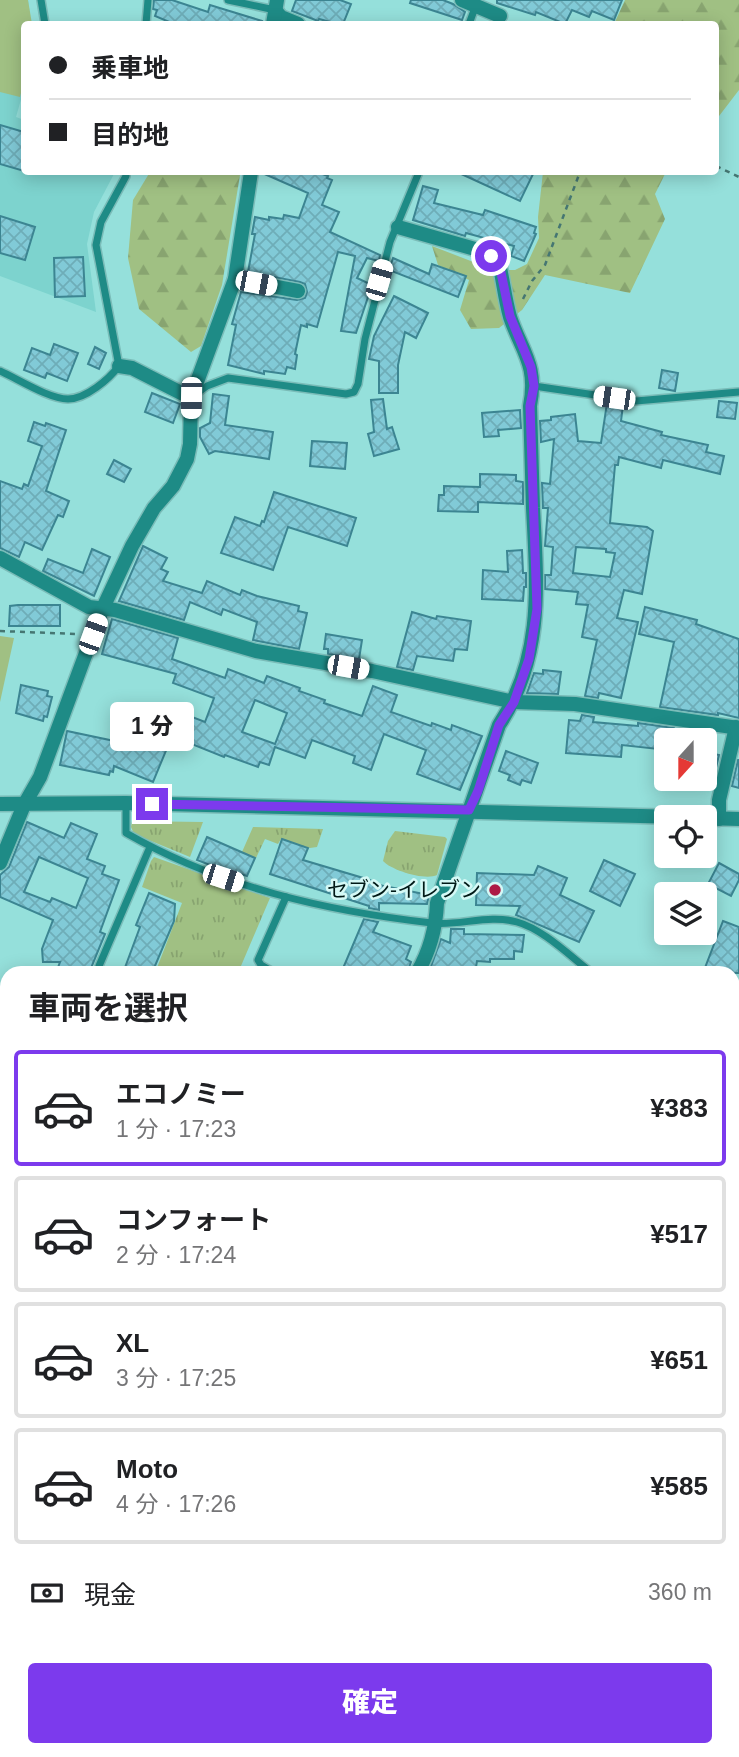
<!DOCTYPE html>
<html lang="ja">
<head>
<meta charset="utf-8">
<style>
  body { margin:0; font-family:Arial,"Noto Sans JP",sans-serif; background:#f2f2f2; color:#202124; height:100vh; display:flex; flex-direction:column; font-size:26px; white-space:nowrap }
  * { box-sizing:border-box; margin:0 }
  p { font-size:23px; color:#757577 }
  .icon { flex:none; width:38px; height:38px; fill:none; stroke:currentColor; stroke-width:2; stroke-linecap:round; stroke-linejoin:round }
  .map { position:relative; flex:1; overflow:hidden }
  .drawer { position:absolute; left:0px; top:966px; width:740px; height:791px; display:flex; flex-direction:column; background:#fff; border-radius:21px 21px 0 0; box-shadow:0 4px 18px #0003 }
  .drawer>* { flex:none }
  .guide { position:absolute; left:21px; top:21px; width:698px; height:154px; border-radius:7px; box-shadow:0 4px 18px #0003; display:grid; align-content:center; height:154px; padding:0 28px; background:#fff }
  .needle { width:46px; rotate:201deg }
  .controls { position:absolute; left:654px; top:728px; display:grid; gap:14px }
  .controls a { display:grid; place-items:center; width:63px; height:63px; border-radius:7px; background:#fff; box-shadow:0 4px 18px #0003; font-size:35px }
  .end { position:absolute; width:32px; height:32px; margin:-16px; border:9px solid #7c3aed; background:#fff; box-shadow:0 0 0 4px #fff }
  .from { border-radius:50% }
  .bubble { position:absolute; height:49px; border-radius:7px; background:#fff; box-shadow:0 4px 18px #0003; font-size:23px; font-weight:800; line-height:49px; text-align:center }
  .car { position:absolute; width:21px; height:42px; margin:-21px -10px; border-radius:9px; box-shadow:0 0 5px 2px #0007; background:linear-gradient(#fff 24%,#345 0 40%,#fff 0 76%,#345 0 86%,#fff 0) }
  .guide b { display:flex; align-items:center; gap:24px; height:66px; font-size:26px }
  .guide b+b { border-top:2px solid #e0e0e0 }
  .guide i { width:18px; height:18px; background:#202124 }
  ul { padding:0; list-style:none }
  li { display:flex; align-items:center; gap:21px; height:116px; margin:0 14px 10px; padding:0 14px; border:4px solid #e0e0e0; border-radius:7px }
  li div { flex:1 }
  li b { display:block; font-size:26px }
  li em { font-style:normal; font-weight:800 }
  li.selected { border-color:#7c3aed }
  li>.icon { width:63px; height:63px; stroke-width:1.5 }
  h2 { padding:0 28px; font-size:32px; line-height:84px }
  .pay { display:flex; align-items:center; gap:18px; height:77px; padding:0 28px; font-size:26px }
  .pay p { margin-inline-start:auto }
  .button { display:flex; gap:14px; margin-top:auto; padding:14px 28px }
  .button a { flex:1; height:80px; border-radius:7px; background:#7c3aed; color:#fff; font-size:28px; font-weight:800; line-height:80px; text-align:center }
  .map>svg:first-child { display:block }
</style>
</head>
<body>
<div class="map">
<svg width="739" height="1757" viewBox="0 0 739 1757">
  <defs>
    <pattern id="grass-tufts" width="24" height="20" patternUnits="userSpaceOnUse" patternTransform="scale(1.75)"><rect width="24" height="20" fill="#a0c083"/><path d="M3 7l-1-3M5 7V3M7 7l1-3M15 17l-1-3M17 17v-4M19 17l1-3" fill="none" stroke="#88a470"/></pattern>
    <pattern id="forest-firs" width="22" height="20" patternUnits="userSpaceOnUse" patternTransform="scale(1.75)"><rect width="22" height="20" fill="#a0c083"/><path d="M5 1l3.5 6h-7zM16 11l3.5 6h-7z" fill="#88a470"/></pattern>
    <pattern id="building-cross-hatch" width="8" height="8" patternUnits="userSpaceOnUse" patternTransform="scale(1.75)"><rect width="8" height="8" fill="#81cad7"/><path d="M0 0l8 8M0 8l8-8" fill="none" stroke="#6eadb8"/></pattern>
  </defs>
  <rect width="100%" height="100%" fill="#95e0db"/>
  <polygon fill="#7dd3ce" points="0,0 28,0 31,24 24,24 24,89 16,117 24,120 24,172 115,172 94,212 87,244 96,312 0,276"/>
  <g fill="url(#grass-tufts)">
    <polygon points="132,821 203,822 190,857 134,834 131,827"/>
    <polygon points="253,827 323,829 317,847 310,848 281,839 278,844 265,839 256,858 242,852"/>
    <path d="M 395,831 L 445,837 L 447,839 L 437,875 C 425,881 391,870 383,861 L 388,841 Z"/>
    <polygon points="154,857 270,898 238,973 155,973 182,903 142,887 151,861"/>
  </g>
  <g fill="url(#forest-firs)">
    <polygon points="625,0 739,0 739,90 716,120 716,24 614,24"/>
    <polygon points="150,172 213,172 240,175 222,285 201,346 191,352 139,309 128,258 133,200"/>
    <polygon points="543,172 666,172 655,194 665,219 630,293 545,275 522,310 499,328 471,329 460,310 469,280 438,265 432,246 494,270 515,270 527,264 539,238 538,217"/>
    <polygon points="733,1176 739,1176 739,1272 733,1271"/>
  </g>
  <g fill="#a0c083">
    <polygon points="0,0 28,0 32,24 24,24 24,81 20,97 0,92"/>
    <polygon points="0,636 14,638 0,702"/>
  </g>
  <g fill="none" stroke-linecap="round" stroke-linejoin="round">
    <g stroke="#4a9bed" stroke-width="5">
      <polyline points="733,1484 739,1481"/>
      <polyline points="0,1691 7,1690"/>
      <polyline points="227,1750 239,1757"/>
      <polyline points="317,1757 325,1750"/>
    </g>
  </g>
  <g fill="url(#building-cross-hatch)" stroke="#3c8592" stroke-width="2" fill-rule="evenodd">
    <polygon points="154,0 172,0 208,12 210,5 262,21 261,24 174,24 155,16 157,10 153,9"/>
    <polygon points="296,0 340,0 351,4 343,24 338,24 319,19 318,21 292,11"/>
    <polygon points="411,0 443,0 453,4 465,12 462,20 410,3"/>
    <polygon points="497,0 622,0 614,20 592,11 589,17 572,10 565,24 536,12 535,15 497,3"/>
    <polygon points="0,125 24,132 24,171 0,164"/>
    <polygon points="260,172 317,172 328,176 327,178 332,180 322,205 339,212 330,232 380,255 379,261 367,258 357,278 372,285 356,333 341,331 355,256 338,252 317,327 307,324 307,327 301,325 295,354 297,355 295,369 287,367 285,374 264,371 264,374 228,365 236,325 232,324 241,292 297,300 305,298 307,292 305,284 300,282 248,272 255,234 252,234 255,217 269,220 269,217 283,219 284,215 299,218 308,193"/>
    <polygon points="457,172 534,172 520,201"/>
    <polygon points="423,186 438,190 434,203 483,215 485,210 536,227 534,233 536,234 524,261 511,256 514,246 466,233 465,236 413,220"/>
    <polygon points="0,216 35,227 25,260 0,253"/>
    <polygon points="83,257 85,296 55,297 54,258"/>
    <polygon points="393,258 429,274 432,264 466,276 458,297 389,270"/>
    <polygon points="394,296 428,313 416,338 405,332 398,365 398,393 379,393 379,361 369,359 374,336"/>
    <polygon points="54,344 78,353 67,381 47,373 45,378 24,370 32,348 50,355"/>
    <polygon points="95,347 106,353 99,369 88,364"/>
    <polygon points="662,370 678,373 675,391 659,388"/>
    <polygon points="152,393 180,404 173,423 145,412"/>
    <polygon points="213,394 229,396 225,425 273,432 269,459 215,451 209,454 200,437 200,428 210,423"/>
    <polygon points="383,399 387,429 392,427 399,449 374,456 368,434 374,432 371,400"/>
    <polygon points="719,401 737,403 735,419 717,417"/>
    <path d="M 607,403 L 623,405 L 621,421 L 662,432 L 661,435 L 708,445 L 706,452 L 724,456 L 720,474 L 663,460 L 661,468 L 619,457 L 618,465 L 615,465 L 610,523 L 647,527 L 653,531 L 642,594 L 624,590 L 617,618 L 638,622 L 621,698 L 599,693 L 598,698 L 585,696 L 597,640 L 582,637 L 588,605 L 576,604 L 578,592 L 545,589 L 545,575 L 551,575 L 553,547 L 545,546 L 548,508 L 543,508 L 542,483 L 550,484 L 554,439 L 541,442 L 540,421 L 551,420 L 551,417 L 575,414 L 578,441 L 601,443 ZM 576,547 L 606,549 L 606,552 L 615,553 L 610,577 L 573,573 Z"/>
    <polygon points="520,410 521,428 498,430 499,436 484,437 482,413"/>
    <polygon points="34,422 45,426 46,423 66,430 46,491 69,501 63,517 58,515 42,550 25,542 19,557 0,548 0,481 22,489 24,484 28,486 42,446 28,441"/>
    <polygon points="312,441 347,443 345,469 310,466"/>
    <polygon points="114,460 131,469 124,482 107,474"/>
    <polygon points="480,474 516,475 516,481 523,482 523,504 478,502 478,512 438,511 439,495 444,495 444,486 480,487"/>
    <polygon points="274,492 356,518 347,546 288,527 273,570 221,553 235,517 260,526 262,521 264,522"/>
    <polygon points="143,546 167,558 161,569 168,572 163,581 202,593 207,581 240,595 242,590 257,596 299,606 298,611 307,613 299,649 253,640 257,622 223,609 221,615 190,602 184,620 119,601"/>
    <polygon points="92,549 110,557 94,596 43,571 48,559 83,573"/>
    <polygon points="522,550 523,573 526,573 526,587 524,587 523,601 482,599 483,570 508,572 507,551"/>
    <polygon points="18,605 60,605 60,626 9,626 10,606"/>
    <polygon points="645,607 697,620 696,624 739,639 739,718 718,713 718,715 660,707 674,642 639,634"/>
    <polygon points="412,612 436,619 437,616 471,621 467,650 455,649 453,661 417,656 413,670 397,667"/>
    <path d="M 112,619 L 178,638 L 172,659 L 225,678 L 228,669 L 264,683 L 267,676 L 300,688 L 299,691 L 325,700 L 324,703 L 362,716 L 373,686 L 397,695 L 391,712 L 431,726 L 432,723 L 451,730 L 452,725 L 482,736 L 460,790 L 417,774 L 426,750 L 384,734 L 371,770 L 353,763 L 355,756 L 312,740 L 305,758 L 275,747 L 269,765 L 260,762 L 258,767 L 225,755 L 224,757 L 172,736 L 153,782 L 114,766 L 113,772 L 110,771 L 109,775 L 60,765 L 67,731 L 124,743 L 126,737 L 149,747 L 166,707 L 205,722 L 214,698 L 173,683 L 176,674 L 102,654 ZM 255,700 L 287,713 L 275,744 L 242,732 Z"/>
    <polygon points="326,634 362,640 359,659 328,654 328,649 324,649"/>
    <polygon points="543,670 561,672 558,694 527,693 534,673 543,674"/>
    <polygon points="21,685 48,691 47,696 52,697 47,717 44,716 43,721 16,713"/>
    <polygon points="582,715 594,717 593,722 638,726 638,723 674,728 673,740 667,740 667,750 622,745 621,757 566,753 569,720 580,721"/>
    <polygon points="506,751 538,763 531,783 522,780 520,785 508,780 510,775 499,771"/>
    <polygon points="709,753 719,755 713,781 705,779 705,757 708,758"/>
    <polygon points="738,760 739,760 739,788 732,786"/>
    <path d="M 27,822 L 64,838 L 71,823 L 97,834 L 87,859 L 105,866 L 102,874 L 119,880 L 100,932 L 105,934 L 89,973 L 56,973 L 60,962 L 43,962 L 42,949 L 53,920 L 0,897 L 0,875 L 9,867 ZM 39,857 L 88,878 L 76,908 L 52,898 L 50,902 L 24,892 Z"/>
    <polygon points="207,837 255,858 247,876 241,874 238,876 197,860"/>
    <polygon points="282,839 308,848 303,860 370,880 369,883 429,895 427,904 379,903 379,910 369,908 369,906 270,874"/>
    <polygon points="604,860 635,874 620,906 590,891"/>
    <polygon points="719,863 739,874 739,880 731,896 708,884"/>
    <polygon points="538,866 567,878 560,895 594,911 579,942 516,915 520,906 476,905 477,873 534,875"/>
    <polygon points="149,893 175,904 174,921 152,973 123,973 140,927 136,925"/>
    <polygon points="364,919 378,922 373,932 411,946 406,959 411,962 407,973 341,973"/>
    <polygon points="723,921 739,927 739,973 703,973"/>
    <polygon points="451,929 464,929 464,934 524,935 522,952 514,951 514,959 490,959 490,962 477,961 475,973 441,973 430,969 441,939 450,943"/>
  </g>
  <g fill="none" stroke-linecap="round" stroke-linejoin="round">
    <defs>
      <g id="service">
        <polyline points="41,0 45,24"/>
        <polyline points="228,0 275,10"/>
        <polyline points="146,24 148,0"/>
        <polyline points="469,24 476,5"/>
        <path d="M 0,371 C 18,379 49,399 68,399 C 86,399 109,379 119,366 L 96,245 L 101,222 L 126,176 L 126,172"/>
        <polyline points="534,386 636,401 739,392"/>
        <polyline points="196,394 207,386 228,378 346,394 354,392 358,384 365,339 390,242 419,172"/>
        <path d="M 126,803 L 126,833 C 220,887 326,911 432,923 C 460,926 489,914 517,922 C 543,929 571,957 592,973"/>
        <polyline points="99,966 150,847"/>
        <polyline points="275,973 261,965 258,960 286,897"/>
        <polyline points="733,1030 739,1031"/>
        <polyline points="0,1089 7,1089"/>
        <polyline points="733,1428 739,1431"/>
        <polyline points="87,1750 144,1752 154,1757"/>
        <polyline points="405,1757 408,1750"/>
      </g>
      <g id="minor">
        <polyline points="462,0 500,16"/>
        <polyline points="275,10 281,17 298,24"/>
        <polyline points="273,24 277,0"/>
        <path d="M 398,227 L 482,251 L 499,263 C 503,280 505,299 510,317 C 522,352 538,365 530,406 C 531,440 532,474 533,508 C 537,585 544,657 499,725 L 437,903 C 436,928 430,951 417,973"/>
        <polyline points="235,279 298,291"/>
        <polyline points="119,366 132,368 191,398"/>
        <polyline points="0,558 89,607 115,610 256,651 372,671 514,702 575,704 739,728"/>
        <polyline points="719,819 719,800 736,727"/>
        <polyline points="0,863 24,805 40,777 102,610 132,546 154,508 173,486 187,459 190,444 191,398 235,279 251,172"/>
        <polyline points="733,1361 739,1362"/>
        <polyline points="733,1471 739,1468"/>
        <polyline points="0,1520 7,1524"/>
        <polyline points="0,1674 7,1674"/>
        <polyline points="246,1750 256,1757"/>
        <polyline points="0,1751 7,1730"/>
        <polyline points="304,1757 312,1750"/>
      </g>
      <g id="tertiary">
        <polyline points="0,804 126,803 681,817"/>
        <polyline points="705,818 739,819"/>
      </g>
    </defs>
    <use href="#service" stroke="#7abcb8" stroke-width="10"/>
    <use href="#minor" stroke="#7abcb8" stroke-width="17"/>
    <use href="#tertiary" stroke="#7abcb8" stroke-width="17"/>
    <g stroke="#457672" stroke-width="2.5" stroke-dasharray="5 5" stroke-linecap="butt">
      <polyline points="716,166 739,177"/>
      <polyline points="523,299 532,281 545,265 580,172"/>
      <polyline points="0,631 76,634"/>
    </g>
    <use href="#service" stroke="#1e8b86" stroke-width="7"/>
    <use href="#minor" stroke="#1e8b86" stroke-width="14"/>
    <use href="#tertiary" stroke="#1e8b86" stroke-width="14"/>
  </g>
  <g fill="none" stroke-linecap="round" stroke-linejoin="round">
    <polyline stroke="#7c3aed" stroke-width="9" points="152,804 469,810 478,791 499,725 514,702 529,659 537,609 530,406 534,386 531,367 510,316 499,263 491,256"/>
  </g>
  <circle fill="#ad1a46" stroke="#d5f9f6" stroke-width="2.5" cx="495" cy="890" r="7"/>
  <g text-anchor="middle" stroke-width="5" stroke-linejoin="round" paint-order="stroke">
    <g font-size="21" fill="#001917" stroke="#d5f9f6" text-anchor="end">
      <text x="481" y="897">セブン-イレブン</text>
    </g>
  </g>
</svg>
<div class="controls">
<a><svg class="needle" viewBox="-14 -14 28 28"><path d="M0-13l5 13h-10z" fill="#e53935"/><path d="M0 13l5-13h-10z" fill="#757577"/></svg></a>
<a><svg class="icon" aria-label="locate" viewBox="0 0 24 24"><circle cx="12" cy="12" r="6"/><path d="M12 2v4M12 18v4M2 12h4M18 12h4"/></svg></a>
<a><svg class="icon" aria-label="layers" viewBox="0 0 24 24"><path d="M12 4l9 5-9 5-9-5zM3 14l9 5 9-5"/></svg></a>
</div>
<i class="end from" style="left:491px;top:256px"></i>
<i class="end" style="left:152px;top:804px"></i>
<div class="bubble" style="left:110px;top:702px;width:84px">1 分</div>
<i class="car" style="left:379px;top:280px;rotate:16deg"></i>
<i class="car" style="left:256px;top:283px;rotate:101deg"></i>
<i class="car" style="left:191px;top:398px;rotate:181deg"></i>
<i class="car" style="left:614px;top:398px;rotate:278deg"></i>
<i class="car" style="left:93px;top:634px;rotate:20deg"></i>
<i class="car" style="left:348px;top:667px;rotate:100deg"></i>
<i class="car" style="left:223px;top:878px;rotate:108deg"></i>
<div class="guide">
<b><i class="from"></i>乗車地</b>
<b><i></i>目的地</b>
</div>
<section class="drawer">
<h2>車両を選択</h2>
<ul>
<li class="selected"><svg class="icon" aria-label="car" viewBox="0 0 24 24"><path d="M5 17H2v-5l4-1 3-4h7l3 4 3 1v5h-3M9 17h6M6 11h13"/><circle cx="7" cy="17" r="2"/><circle cx="17" cy="17" r="2"/></svg><div><b>エコノミー</b><p>1 分 · 17:23</p></div><em>¥383</em></li>
<li><svg class="icon" aria-label="car" viewBox="0 0 24 24"><path d="M5 17H2v-5l4-1 3-4h7l3 4 3 1v5h-3M9 17h6M6 11h13"/><circle cx="7" cy="17" r="2"/><circle cx="17" cy="17" r="2"/></svg><div><b>コンフォート</b><p>2 分 · 17:24</p></div><em>¥517</em></li>
<li><svg class="icon" aria-label="car" viewBox="0 0 24 24"><path d="M5 17H2v-5l4-1 3-4h7l3 4 3 1v5h-3M9 17h6M6 11h13"/><circle cx="7" cy="17" r="2"/><circle cx="17" cy="17" r="2"/></svg><div><b>XL</b><p>3 分 · 17:25</p></div><em>¥651</em></li>
<li><svg class="icon" aria-label="car" viewBox="0 0 24 24"><path d="M5 17H2v-5l4-1 3-4h7l3 4 3 1v5h-3M9 17h6M6 11h13"/><circle cx="7" cy="17" r="2"/><circle cx="17" cy="17" r="2"/></svg><div><b>Moto</b><p>4 分 · 17:26</p></div><em>¥585</em></li>
</ul>
<div class="pay"><svg class="icon" aria-label="cash" viewBox="0 0 24 24"><path d="M3 7h18v10H3z"/><circle cx="12" cy="12" r="2"/></svg>現金<p>360 m</p></div>
<div class="button"><a>確定</a></div>
</section>
</div>
</body>
</html>
